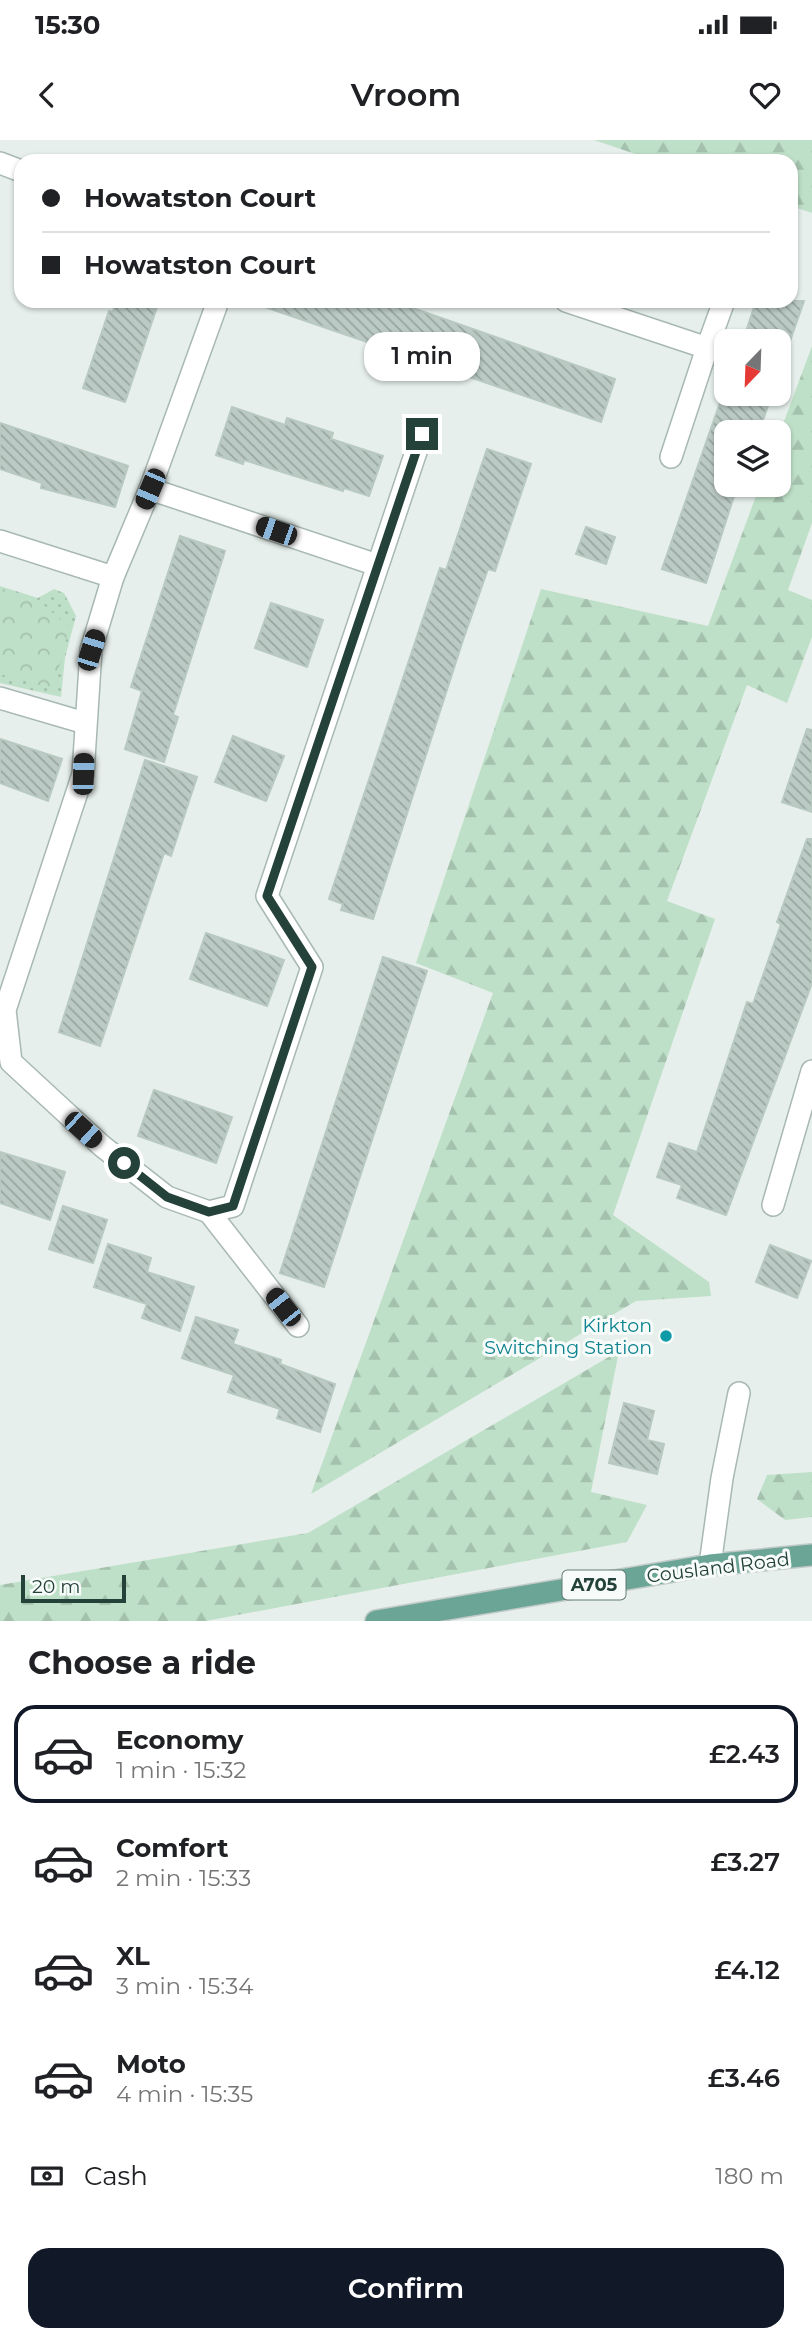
<!DOCTYPE html>
<html lang="en">
<head>
<meta charset="utf-8">
<style>
  body { margin:0; font-family:Montserrat,sans-serif; background:#f6f6f6; color:#202124; height:100vh; display:flex; flex-direction:column; font-size:26px; white-space:nowrap }
  * { box-sizing:border-box; margin:0 }
  p { font-size:23px; color:#757577 }
  .icon { flex:none; width:38px; height:38px; fill:none; stroke:currentColor; stroke-width:2; stroke-linecap:round; stroke-linejoin:round }
  .map { position:relative; height:1481px; overflow:hidden }
  .details { display:flex; flex-direction:column; background:#fff; flex:1 }
  .details>* { flex:none }
  .guide { position:absolute; left:14px; top:14px; width:784px; height:154px; border-radius:21px; box-shadow:0 2px 5px #0004; display:grid; align-content:center; height:154px; padding:0 28px; background:#fff }
  .needle { width:46px; rotate:203deg }
  .tools { position:absolute; left:714px; top:189px; display:grid; gap:14px }
  .tools a { display:grid; place-items:center; width:77px; height:77px; border-radius:14px; background:#fff; box-shadow:0 2px 5px #0004; font-size:35px }
  .scale { position:absolute; left:21px; bottom:18px; width:105px; box-sizing:border-box; padding-left:7px; border:4px solid #24423a; border-top:0; font-size:19px; line-height:24px; white-space:nowrap; color:#24423a; -webkit-text-stroke:5px #f7fbf9; paint-order:stroke }
  .end { position:absolute; width:32px; height:32px; margin:-16px; border:9px solid #24423a; background:#fff; box-shadow:0 0 0 4px #fff }
  .from { border-radius:50% }
  .bubble { position:absolute; height:49px; border-radius:21px; background:#fff; box-shadow:0 2px 5px #0004; font-size:23px; font-weight:600; line-height:49px; text-align:center }
  .car { position:absolute; width:21px; height:42px; margin:-21px -10px; border-radius:9px; box-shadow:0 0 5px 2px #0007; background:linear-gradient(#222 24%,#8ab4d8 0 40%,#222 0 76%,#8ab4d8 0 86%,#222 0) }
  .guide b { display:flex; align-items:center; gap:24px; height:66px; font-size:26px }
  .guide b+b { border-top:2px solid #e0e0e0 }
  .guide i { width:18px; height:18px; background:#202124 }
  ul { padding:0; list-style:none }
  li { display:flex; align-items:center; gap:21px; height:98px; margin:0 14px 10px; padding:0 14px; border:4px solid transparent; border-radius:21px }
  li div { flex:1 }
  li b { display:block; font-size:26px }
  li em { font-style:normal; font-weight:600 }
  li.selected { border-color:#111827 }
  li>.icon { width:63px; height:63px; stroke-width:1.5 }
  h2 { padding:0 28px; font-size:32px; line-height:84px }
  .pay { display:flex; align-items:center; gap:18px; height:77px; padding:0 28px; font-size:26px }
  .pay p { margin-inline-start:auto }
  .action { display:flex; gap:14px; margin-top:auto; padding:14px 28px }
  .action a { flex:1; height:80px; border-radius:21px; background:#111827; color:#fff; font-size:28px; font-weight:600; line-height:80px; text-align:center }
  .status { display:flex; justify-content:space-between; align-items:center; height:49px; padding:0 35px; background:#fff; direction:ltr }
  .status svg { height:19px; fill:currentColor }
  header { display:flex; justify-content:space-between; align-items:center; height:91px; padding:0 28px; background:#fff; font-size:32px; font-weight:600 }
  .map>svg:first-child { display:block }
</style>
</head>
<body>
<div class="status"><b>15:30</b><svg viewBox="0 0 49 12"><path d="M0 12V9h3v3zM5 12V6h3v6zM10 12V3h3v9zM15 12V0h3v12zM26 1h20v11H26zM47 4h2v5h-2z"/></svg></div>
<header><svg class="icon" aria-label="back" viewBox="0 0 24 24"><path d="M15 5l-7 7 7 7"/></svg>Vroom<svg class="icon" aria-label="heart" viewBox="0 0 24 24"><path d="M12 20l-8-8c-3-5 5-10 8-4 3-6 11-1 8 4z"/></svg></header>
<div class="map">
<svg width="812" height="1481" viewBox="0 0 812 1481">
  <defs>
    <pattern id="grass-dots" width="8" height="8" patternUnits="userSpaceOnUse" patternTransform="scale(1.75)"><rect width="8" height="8" fill="#bfe0c8"/><path d="M2 2h.1M6 6h.1" fill="none" stroke="#a4c1ad" stroke-width="1.8" stroke-linecap="round"/></pattern>
    <pattern id="forest-firs" width="22" height="20" patternUnits="userSpaceOnUse" patternTransform="scale(1.75)"><rect width="22" height="20" fill="#bfe0c8"/><path d="M5 1l3.5 6h-7zM16 11l3.5 6h-7z" fill="#a4c1ad"/></pattern>
    <pattern id="park-crowns" width="20" height="18" patternUnits="userSpaceOnUse" patternTransform="scale(1.75)"><rect width="20" height="18" fill="#bfe0c8"/><path d="M2 6a3 3 0 1 1 6 0M12 15a3 3 0 1 1 6 0" fill="none" stroke="#a4c1ad"/></pattern>
    <pattern id="building-back-hatch" width="6" height="6" patternUnits="userSpaceOnUse" patternTransform="scale(1.75)"><rect width="6" height="6" fill="#bbcac4"/><path d="M-1 5l2 2M0 0l6 6M5-1l2 2" fill="none" stroke="#98a6a0"/></pattern>
  </defs>
  <rect width="100%" height="100%" fill="#e6efeb"/>
  <polygon fill="url(#grass-dots)" points="0,446 38,458 54,449 64,453 76,476 65,518 61,557 0,543"/>
  <g fill="url(#forest-firs)">
    <polygon points="594,0 812,0 812,73 791,66 791,21 656,21"/>
    <polygon points="812,206 812,383 788,450 812,460 812,497 787,563 747,545 667,761 715,779 613,1075 709,1142 711,1156 636,1161 311,1354 493,853 416,823 541,449 708,486 760,345 779,345 779,295"/>
    <polygon points="619,1211 591,1352 647,1365 627,1402 206,1481 0,1481 0,1445 308,1393"/>
    <polygon points="812,1332 812,1377 785,1380 757,1359 767,1335"/>
  </g>
  <polygon fill="url(#park-crowns)" points="0,448 38,460 69,487 54,549 0,534"/>
  <g fill="url(#building-back-hatch)" stroke="#b8c9c2" stroke-width="2">
    <polygon points="116,161 159,161 125,262 83,248 109,171 113,172"/>
    <polygon points="266,161 393,161 615,239 601,282 265,167"/>
    <polygon points="756,161 804,161 790,201 743,201"/>
    <polygon points="723,254 772,254 759,292 726,292 726,350 735,353 706,443 662,429"/>
    <polygon points="232,267 285,285 287,278 333,293 331,299 383,316 369,356 344,348 343,351 244,320 243,324 216,315"/>
    <polygon points="0,283 128,326 115,367 41,348 42,343 0,329"/>
    <polygon points="487,309 531,324 495,431 488,429 463,500 373,779 341,770 343,764 329,759 440,428 446,430"/>
    <polygon points="586,387 615,397 606,424 576,414"/>
    <polygon points="180,396 225,411 173,575 178,577 164,622 125,609 142,551 131,547"/>
    <polygon points="271,463 323,480 307,527 255,508"/>
    <polygon points="807,589 812,590 812,672 782,662"/>
    <polygon points="233,596 284,616 266,661 215,642"/>
    <polygon points="0,599 62,619 48,661 0,643"/>
    <polygon points="145,620 197,637 171,716 164,713 100,906 59,892"/>
    <polygon points="807,699 812,699 812,843 726,1075 677,1058 682,1045 657,1037 669,1003 697,1012 747,862 753,864 781,784 777,782"/>
    <polygon points="206,793 284,820 267,866 190,839"/>
    <polygon points="383,817 427,831 324,1147 280,1133"/>
    <polygon points="154,950 232,977 216,1023 138,996"/>
    <polygon points="0,1012 65,1032 50,1080 0,1063"/>
    <polygon points="63,1066 107,1080 93,1123 49,1109"/>
    <polygon points="108,1104 151,1118 147,1132 194,1147 180,1191 142,1178 147,1164 94,1147"/>
    <polygon points="770,1105 811,1121 797,1158 756,1142"/>
    <polygon points="196,1177 238,1190 233,1204 281,1220 280,1224 335,1244 320,1292 277,1278 280,1269 228,1252 234,1235 182,1218"/>
    <polygon points="624,1263 654,1271 647,1300 664,1304 657,1334 609,1323"/>
  </g>
  <g fill="none" stroke-linecap="round" stroke-linejoin="round">
    <defs>
      <g id="minor">
        <polyline points="0,23 21,31"/>
        <polyline points="218,161 150,349 113,437 91,510 83,634 5,870 11,922 102,1006 167,1057 209,1072 233,1066 312,827 267,756 422,294"/>
        <polyline points="566,161 707,208 724,161"/>
        <polyline points="671,317 707,208"/>
        <polyline points="150,349 377,425"/>
        <polyline points="0,401 113,437"/>
        <polyline points="0,558 85,583"/>
        <polyline points="773,1065 812,931"/>
        <polyline points="209,1072 298,1186"/>
        <polyline points="710,1425 722,1338 739,1253"/>
      </g>
      <polyline id="major" points="376,1481 710,1425 812,1415"/>
    </defs>
    <use href="#minor" stroke="#a8b8b2" stroke-width="24"/>
    <use href="#major" stroke="#c2cac8" stroke-width="24"/>
    <use href="#minor" stroke="#fff" stroke-width="21"/>
    <use href="#major" stroke="#6aa596" stroke-width="21"/>
  </g>
  <g fill="none" stroke-linecap="round" stroke-linejoin="round">
    <polyline stroke="#24423a" stroke-width="9" points="124,1023 167,1057 209,1072 233,1066 312,827 267,756 422,294"/>
  </g>
  <circle fill="#0f9aa8" stroke="#f7fbf9" stroke-width="2.5" cx="666" cy="1196" r="7"/>
  <g text-anchor="middle" stroke-width="6" stroke-linejoin="round" paint-order="stroke">
    <rect fill="#f7fbf9" stroke="#637a73" stroke-width="2" x="562.5" y="1430.5" width="63" height="29" rx="5"/>
    <g font-size="18" font-weight="bold" fill="#24423a">
      <text x="594" y="1451">A705</text>
    </g>
    <g font-size="19" fill="#0d838f" stroke="#f7fbf9" text-anchor="end">
      <text x="652" y="1192">Kirkton<tspan x="652" dy="22">Switching Station</tspan></text>
    </g>
    <g font-size="19" fill="#24423a" stroke="#f7fbf9">
      <text transform="translate(718 1427) rotate(-7)" y="7">Cousland Road</text>
    </g>
  </g>
</svg>
<div class="tools">
<a><svg class="needle" viewBox="-14 -14 28 28"><path d="M0-13l5 13h-10z" fill="#e53935"/><path d="M0 13l5-13h-10z" fill="#757577"/></svg></a>
<a><svg class="icon" aria-label="layers" viewBox="0 0 24 24"><path d="M12 4l9 5-9 5-9-5zM3 14l9 5 9-5"/></svg></a>
</div>
<div class="scale">20 m</div>
<i class="end from" style="left:124px;top:1023px"></i>
<i class="end" style="left:422px;top:294px"></i>
<div class="bubble" style="left:364px;top:192px;width:116px">1 min</div>
<i class="car" style="left:150px;top:349px;rotate:203deg"></i>
<i class="car" style="left:276px;top:391px;rotate:289deg"></i>
<i class="car" style="left:91px;top:510px;rotate:17deg"></i>
<i class="car" style="left:83px;top:634px;rotate:2deg"></i>
<i class="car" style="left:83px;top:990px;rotate:132deg"></i>
<i class="car" style="left:283px;top:1167px;rotate:322deg"></i>
<div class="guide">
<b><i class="from"></i>Howatston Court</b>
<b><i></i>Howatston Court</b>
</div>
</div>
<section class="details">
<h2>Choose a ride</h2>
<ul>
<li class="selected"><svg class="icon" aria-label="car" viewBox="0 0 24 24"><path d="M5 17H2v-5l4-1 3-4h7l3 4 3 1v5h-3M9 17h6M6 11h13"/><circle cx="7" cy="17" r="2"/><circle cx="17" cy="17" r="2"/></svg><div><b>Economy</b><p>1 min · 15:32</p></div><em>£2.43</em></li>
<li><svg class="icon" aria-label="car" viewBox="0 0 24 24"><path d="M5 17H2v-5l4-1 3-4h7l3 4 3 1v5h-3M9 17h6M6 11h13"/><circle cx="7" cy="17" r="2"/><circle cx="17" cy="17" r="2"/></svg><div><b>Comfort</b><p>2 min · 15:33</p></div><em>£3.27</em></li>
<li><svg class="icon" aria-label="car" viewBox="0 0 24 24"><path d="M5 17H2v-5l4-1 3-4h7l3 4 3 1v5h-3M9 17h6M6 11h13"/><circle cx="7" cy="17" r="2"/><circle cx="17" cy="17" r="2"/></svg><div><b>XL</b><p>3 min · 15:34</p></div><em>£4.12</em></li>
<li><svg class="icon" aria-label="car" viewBox="0 0 24 24"><path d="M5 17H2v-5l4-1 3-4h7l3 4 3 1v5h-3M9 17h6M6 11h13"/><circle cx="7" cy="17" r="2"/><circle cx="17" cy="17" r="2"/></svg><div><b>Moto</b><p>4 min · 15:35</p></div><em>£3.46</em></li>
</ul>
<div class="pay"><svg class="icon" aria-label="cash" viewBox="0 0 24 24"><path d="M3 7h18v10H3z"/><circle cx="12" cy="12" r="2"/></svg>Cash<p>180 m</p></div>
<div class="action"><a>Confirm</a></div>
</section>
</body>
</html>
